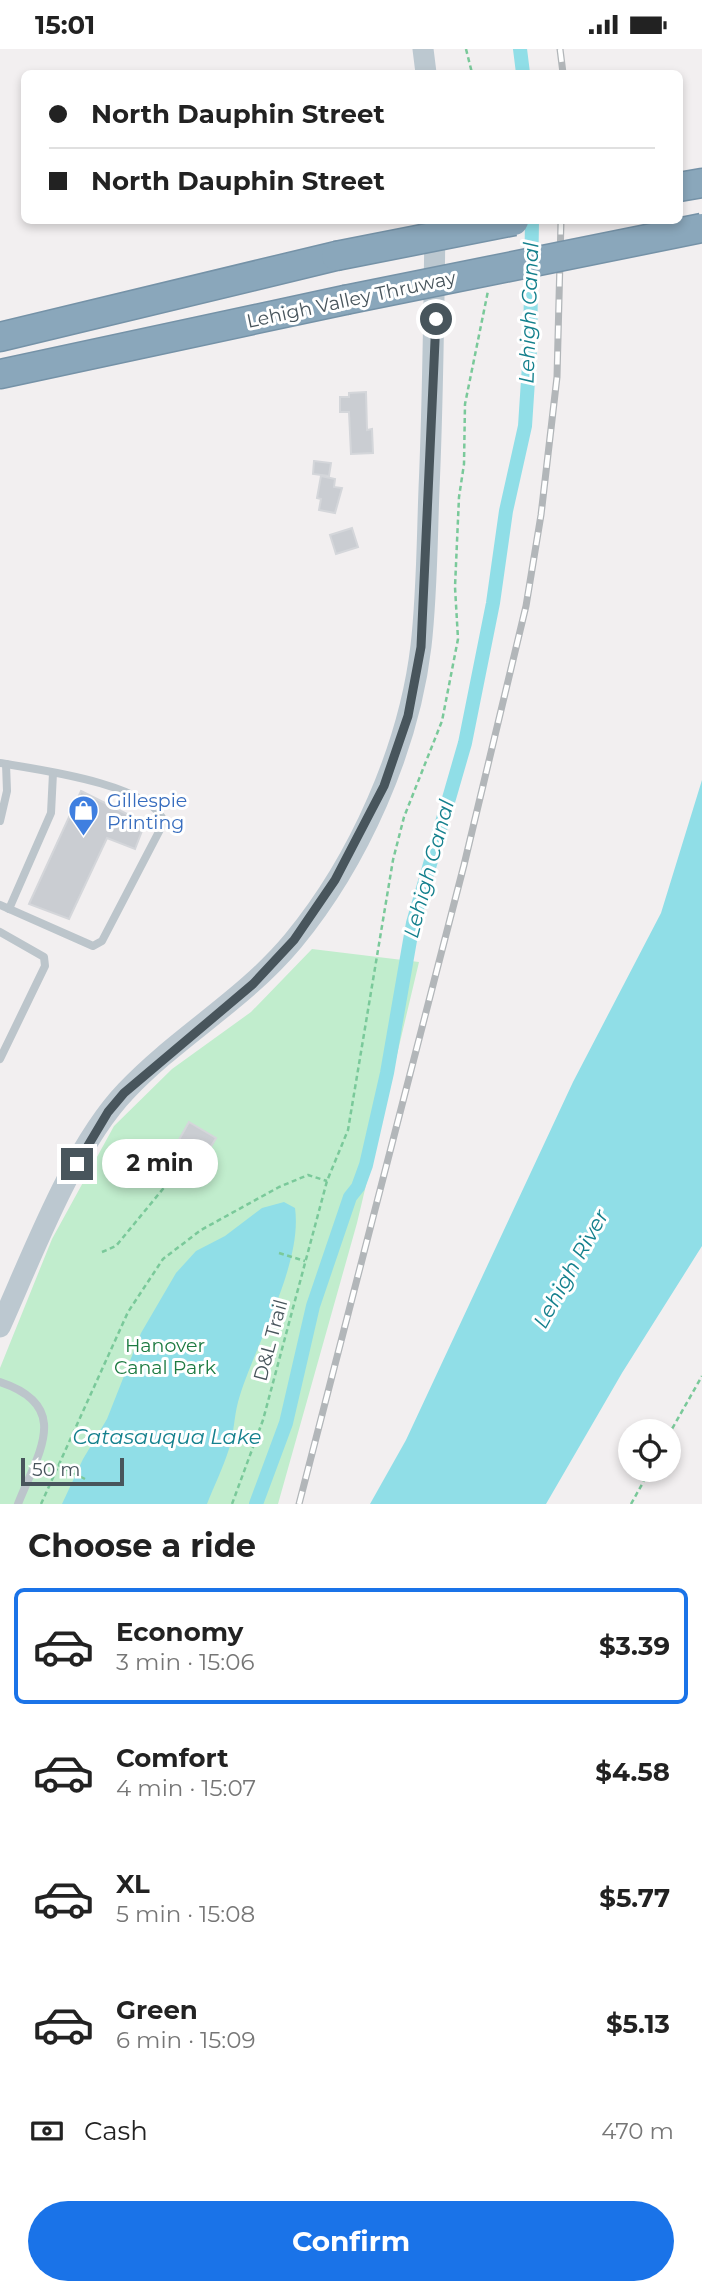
<!DOCTYPE html>
<html lang="en">
<head>
<meta charset="utf-8">
<style>
  body { margin:0; font-family:Montserrat,sans-serif; background:#f6f6f6; color:#222; height:100vh; display:flex; flex-direction:column; font-size:26px; white-space:nowrap }
  * { box-sizing:border-box; margin:0 }
  p { font-size:23px; color:#767676 }
  .icon { flex:none; width:38px; height:38px; fill:none; stroke:currentColor; stroke-width:2; stroke-linecap:round; stroke-linejoin:round }
  .map { position:relative; height:1455px; overflow:hidden }
  .panel { display:flex; flex-direction:column; background:#fff; flex:1 }
  .panel>* { flex:none }
  .hud { position:absolute; left:21px; top:21px; width:662px; height:154px; border-radius:10px; box-shadow:0 4px 10px #0003; display:grid; align-content:center; height:154px; padding:0 28px; background:#fff }
  .buttons { position:absolute; left:618px; top:1370px; display:grid; gap:14px }
  .buttons a { display:grid; place-items:center; width:63px; height:63px; border-radius:50%; background:#fff; box-shadow:0 4px 10px #0003; font-size:35px }
  .scale { position:absolute; left:21px; bottom:18px; width:103px; box-sizing:border-box; padding-left:7px; border:4px solid #48555c; border-top:0; font-size:19px; line-height:24px; white-space:nowrap; color:#48555c; -webkit-text-stroke:5px #fff; paint-order:stroke }
  .end { position:absolute; width:32px; height:32px; margin:-16px; border:9px solid #48555c; background:#fff; box-shadow:0 0 0 4px #fff }
  .from { border-radius:50% }
  .bubble { position:absolute; height:49px; border-radius:24px; background:#fff; box-shadow:0 4px 10px #0003; font-size:23px; font-weight:700; line-height:49px; text-align:center }
  .hud b { display:flex; align-items:center; gap:24px; height:66px; font-size:26px }
  .hud b+b { border-top:2px solid #e0e0e0 }
  .hud i { width:18px; height:18px; background:#222 }
  ul { padding:0; list-style:none }
  li { display:flex; align-items:center; gap:21px; height:116px; margin:0 14px 10px; padding:0 14px; border:4px solid transparent; border-radius:10px }
  li div { flex:1 }
  li b { display:block; font-size:26px }
  li em { font-style:normal; font-weight:700 }
  li.on { border-color:#1a73e8 }
  li>.icon { width:63px; height:63px; stroke-width:1.5 }
  h2 { padding:0 28px; font-size:32px; line-height:84px }
  .pay { display:flex; align-items:center; gap:18px; height:77px; padding:0 28px; font-size:26px }
  .pay p { margin-inline-start:auto }
  .action { display:flex; gap:14px; margin-top:auto; padding:14px 28px }
  .action a { flex:1; height:80px; border-radius:42px; background:#1a73e8; color:#fff; font-size:28px; font-weight:700; line-height:80px; text-align:center }
  .status { display:flex; justify-content:space-between; align-items:center; height:49px; padding:0 35px; background:#fff; direction:ltr }
  .status svg { height:19px; fill:currentColor }
  .map>svg:first-child { display:block }
</style>
</head>
<body>
<div class="status"><b>15:01</b><svg viewBox="0 0 49 12"><path d="M0 12V9h3v3zM5 12V6h3v6zM10 12V3h3v9zM15 12V0h3v12zM26 1h20v11H26zM47 4h2v5h-2z"/></svg></div>
<div class="map">
<svg width="702" height="1455" viewBox="0 0 702 1455">
  <rect width="100%" height="100%" fill="#f2eff0"/>
  <polygon fill="#c1edcd" points="312,900 419,913 357,1174 278,1455 0,1455 0,1319 52,1190 114,1077 172,1020 251,963"/>
  <g fill="#90dee7">
    <polygon points="702,731 702,1197 622,1324 546,1455 370,1455 406,1391 573,1033 661,864"/>
    <path d="M 284,1153 L 295,1159 C 303,1217 254,1296 238,1353 C 234,1368 234,1385 229,1400 C 223,1419 214,1437 207,1455 L 62,1455 L 83,1410 L 107,1370 L 141,1284 L 176,1224 L 196,1202 L 225,1187 L 262,1159 Z"/>
  </g>
  <g fill="none" stroke-linecap="round" stroke-linejoin="round">
    <g stroke="#90dee7" stroke-width="14">
      <polyline points="520,0 523,24"/>
      <polyline points="256,1455 286,1374 313,1257 350,1148 358,1138 366,1116 387,1024 413,874 465,694 493,554 506,462 525,377 530,301 532,172"/>
    </g>
  </g>
  <g fill="#cacdd2" stroke="#d4d6da" stroke-width="2">
    <polygon points="366,343 367,381 372,380 373,404 351,405 349,363 340,363 340,348 349,348 349,344"/>
    <polygon points="314,412 331,414 329,427 313,425"/>
    <polygon points="321,427 335,430 334,438 342,439 335,464 319,461 321,450 317,449"/>
    <polygon points="352,479 358,498 336,505 330,486"/>
    <polygon points="81,742 145,774 135,800 107,789 69,870 29,855"/>
    <polygon points="189,1073 216,1089 193,1128 167,1112"/>
  </g>
  <g fill="none" stroke-linecap="round" stroke-linejoin="round">
    <defs>
      <g id="highway">
        <polyline points="679,138 702,134"/>
        <polyline points="0,288 336,207"/>
        <polyline points="0,325 345,251"/>
      </g>
    </defs>
    <use href="#highway" stroke="#7592a7" stroke-width="31"/>
    <g stroke="#7ac99a" stroke-width="2.5" stroke-dasharray="5 3.5" stroke-linecap="butt">
      <polyline points="466,0 472,24"/>
      <polyline points="102,1203 116,1197 176,1124"/>
      <polyline points="279,1204 305,1212"/>
      <polyline points="668,1387 702,1327"/>
      <polyline points="58,1416 85,1430"/>
      <polyline points="41,1455 128,1263 163,1210 201,1181 279,1138 308,1126 327,1132"/>
      <polyline points="232,1455 263,1371 327,1132 348,1081 393,811 404,768 442,672 458,590 455,538 459,448 464,415 465,355 488,242"/>
      <polyline points="631,1455 650,1421"/>
    </g>
    <g stroke="#bcc5cb" stroke-width="8">
      <path d="M 0,714 C 35,720 152,735 164,773 L 102,892 L 93,897 L 0,856"/>
      <polyline points="0,772 7,742 6,715"/>
      <polyline points="9,860 51,764 53,724"/>
      <polyline points="0,883 44,908 45,917 0,1010"/>
      <path d="M 0,1333 C 73,1357 38,1404 18,1455"/>
    </g>
    <g stroke="#bcc8d0" stroke-width="21">
      <polyline points="423,0 426,24"/>
      <path d="M 0,1278 C 32,1207 73,1097 126,1042 C 178,987 244,951 293,892 C 359,812 409,699 421,597 C 427,545 427,492 429,440 C 433,351 434,261 435,172"/>
    </g>
    <use href="#highway" stroke="#8aa7bb" stroke-width="28"/>
    <defs>
      <g id="rail">
        <polyline points="560,0 563,24"/>
        <polyline points="299,1455 464,816 526,557 541,466 557,328 561,172"/>
      </g>
    </defs>
    <use href="#rail" stroke="#b2b6b9" stroke-width="7"/>
    <use href="#rail" stroke="#fff" stroke-width="4.5" stroke-dasharray="13" stroke-linecap="butt"/>
    <defs>
      <g id="highway-bridge">
        <polyline points="336,207 514,172"/>
        <polyline points="345,251 702,179"/>
      </g>
    </defs>
    <use href="#highway-bridge" stroke="#7592a7" stroke-width="31" stroke-linecap="butt"/>
    <use href="#highway-bridge" stroke="#8aa7bb" stroke-width="28"/>
  </g>
  <g fill="none" stroke-linecap="round" stroke-linejoin="round">
    <polyline stroke="#48555c" stroke-width="9" points="77,1115 108,1063 124,1044 253,935 294,891 335,831 384,737 408,667 421,598 436,270"/>
  </g>
  <defs>
    <symbol id="shop-pin" viewBox="-11 -11 22 30"><path d="M0 17L-7.5 6A9.5 9.5 0 1 1 7.5 6Z" fill="#3f7fe0" stroke="#fff"/><path d="M-5-2.5h2.3a2.7 3.5 0 0 1 5.4 0H5L5.5 6h-11ZM-1.5-2.5h3a1.5 2.3 0 0 0-3 0Z" fill="#fff"/></symbol>
  </defs>
  <g fill-rule="evenodd">
    <use href="#shop-pin" x="66" y="744" width="35" height="47"/>
  </g>
  <g text-anchor="middle" stroke-width="6" stroke-linejoin="round" paint-order="stroke">
    <g font-size="19" fill="#48555c" stroke="#fff">
      <text transform="translate(351 250) rotate(-12)" y="7">Lehigh Valley Thruway</text>
      <text transform="translate(270 1291) rotate(-75)" y="7">D&amp;L Trail</text>
    </g>
    <g font-size="19" fill="#366cbe" stroke="#fff" text-anchor="start">
      <text x="107" y="758">Gillespie<tspan x="107" dy="22">Printing</tspan></text>
    </g>
    <g font-size="19" fill="#1c7a41" stroke="#fff">
      <text x="165" y="1303">Hanover<tspan x="165" dy="22">Canal Park</tspan></text>
    </g>
    <g font-size="21" font-style="italic" fill="#14808d" stroke="#fff">
      <text transform="translate(529 264) rotate(-88)" y="7">Lehigh Canal</text>
      <text transform="translate(429 820) rotate(-75)" y="7">Lehigh Canal</text>
      <text transform="translate(571 1220) rotate(-61)" y="7">Lehigh River</text>
      <text x="167" y="1395">Catasauqua Lake</text>
    </g>
  </g>
</svg>
<div class="buttons">
<a><svg class="icon" aria-label="locate" viewBox="0 0 24 24"><circle cx="12" cy="12" r="6"/><path d="M12 2v4M12 18v4M2 12h4M18 12h4"/></svg></a>
</div>
<div class="scale">50 m</div>
<i class="end from" style="left:436px;top:270px"></i>
<i class="end" style="left:77px;top:1115px"></i>
<div class="bubble" style="left:102px;top:1090px;width:116px">2 min</div>
<div class="hud">
<b><i class="from"></i>North Dauphin Street</b>
<b><i></i>North Dauphin Street</b>
</div>
</div>
<section class="panel">
<h2>Choose a ride</h2>
<ul>
<li class="on"><svg class="icon" aria-label="car" viewBox="0 0 24 24"><path d="M5 17H2v-5l4-1 3-4h7l3 4 3 1v5h-3M9 17h6M6 11h13"/><circle cx="7" cy="17" r="2"/><circle cx="17" cy="17" r="2"/></svg><div><b>Economy</b><p>3 min · 15:06</p></div><em>$3.39</em></li>
<li><svg class="icon" aria-label="car" viewBox="0 0 24 24"><path d="M5 17H2v-5l4-1 3-4h7l3 4 3 1v5h-3M9 17h6M6 11h13"/><circle cx="7" cy="17" r="2"/><circle cx="17" cy="17" r="2"/></svg><div><b>Comfort</b><p>4 min · 15:07</p></div><em>$4.58</em></li>
<li><svg class="icon" aria-label="car" viewBox="0 0 24 24"><path d="M5 17H2v-5l4-1 3-4h7l3 4 3 1v5h-3M9 17h6M6 11h13"/><circle cx="7" cy="17" r="2"/><circle cx="17" cy="17" r="2"/></svg><div><b>XL</b><p>5 min · 15:08</p></div><em>$5.77</em></li>
<li><svg class="icon" aria-label="car" viewBox="0 0 24 24"><path d="M5 17H2v-5l4-1 3-4h7l3 4 3 1v5h-3M9 17h6M6 11h13"/><circle cx="7" cy="17" r="2"/><circle cx="17" cy="17" r="2"/></svg><div><b>Green</b><p>6 min · 15:09</p></div><em>$5.13</em></li>
</ul>
<div class="pay"><svg class="icon" aria-label="cash" viewBox="0 0 24 24"><path d="M3 7h18v10H3z"/><circle cx="12" cy="12" r="2"/></svg>Cash<p>470 m</p></div>
<div class="action"><a>Confirm</a></div>
</section>
</body>
</html>
